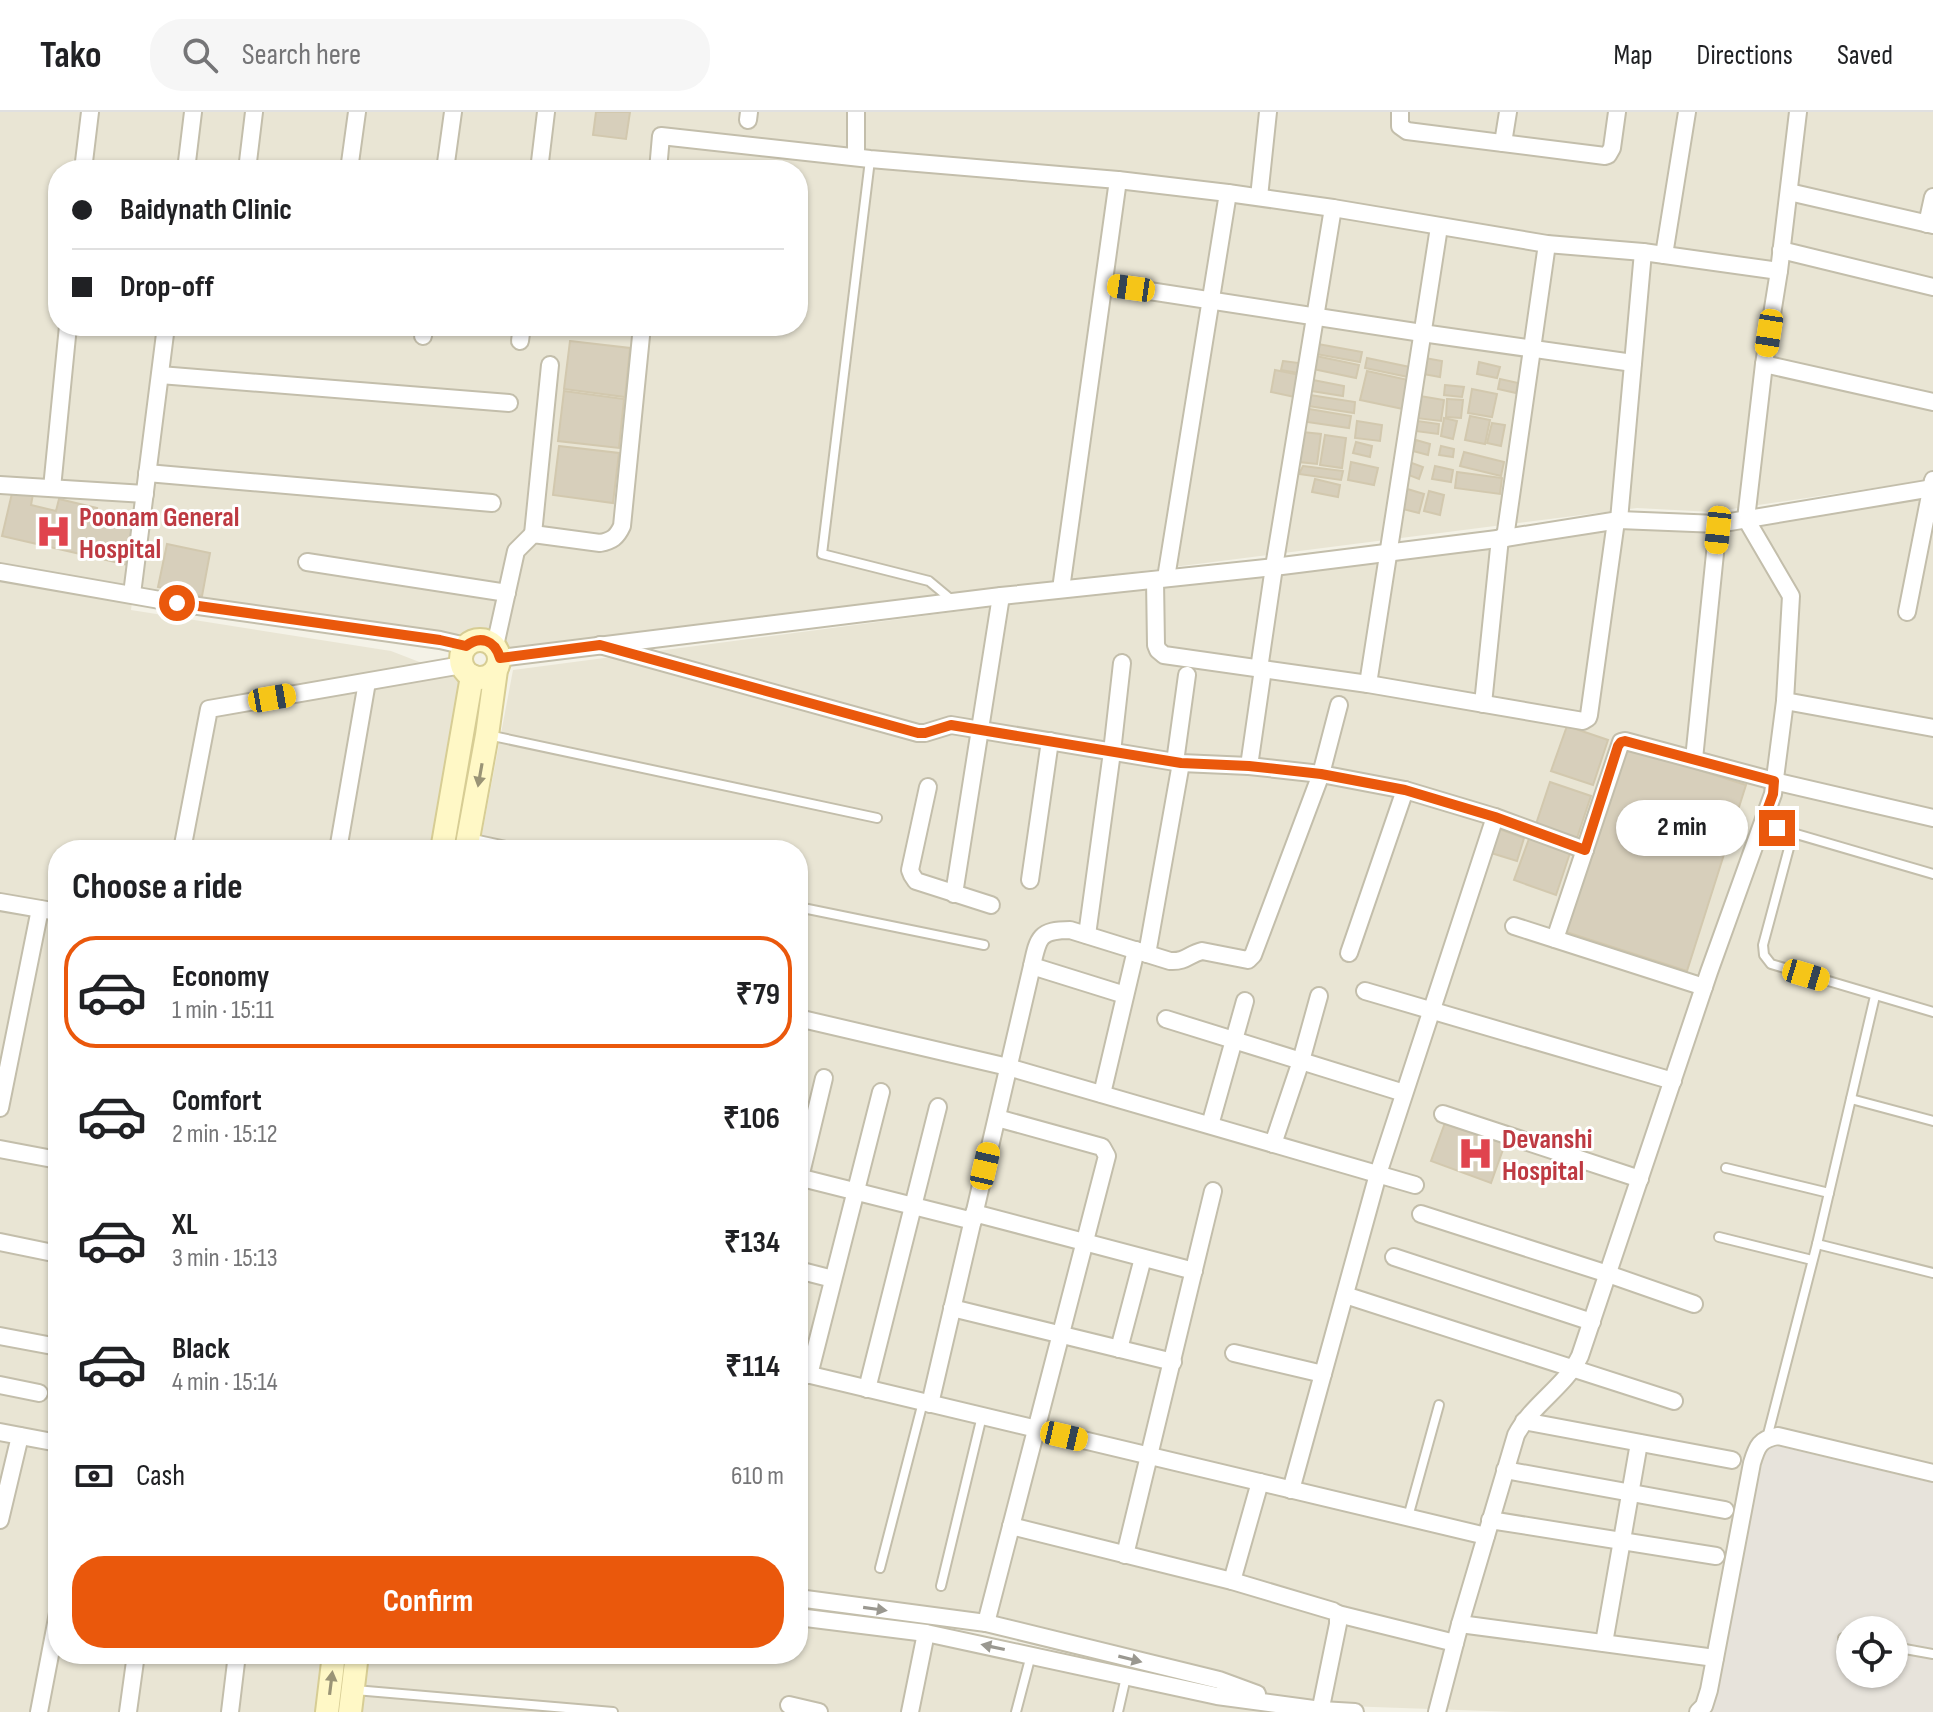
<!DOCTYPE html>
<html lang="en">
<head>
<meta charset="utf-8">
<style>
  body { margin:0; font-family:"Sofia Sans Condensed",sans-serif; background:#f6f6f6; color:#202124; height:100vh; display:flex; flex-direction:column; font-size:30px; white-space:nowrap }
  * { box-sizing:border-box; margin:0 }
  p { font-size:26px; color:#757577 }
  .icon { flex:none; width:44px; height:44px; fill:none; stroke:currentColor; stroke-width:2; stroke-linecap:round; stroke-linejoin:round }
  .map { position:relative; flex:1; overflow:hidden }
  .sheet { position:absolute; left:48px; top:728px; width:760px; height:824px; display:flex; flex-direction:column; background:#fff; border-radius:32px; box-shadow:0 2px 6px #0004 }
  .sheet>* { flex:none }
  .banner { position:absolute; left:48px; top:48px; width:760px; height:176px; border-radius:32px; box-shadow:0 2px 6px #0004; display:grid; align-content:center; height:176px; padding:0 24px; background:#fff }
  .tools { position:absolute; left:1836px; top:1504px; display:grid; gap:16px }
  .tools a { display:grid; place-items:center; width:72px; height:72px; border-radius:50%; background:#fff; box-shadow:0 2px 6px #0004; font-size:40px }
  .end { position:absolute; width:36px; height:36px; margin:-18px; border:10px solid #ea580c; background:#fff; box-shadow:0 0 0 4px #fff }
  .from { border-radius:50% }
  .bubble { position:absolute; height:56px; border-radius:28px; background:#fff; box-shadow:0 2px 6px #0004; font-size:26px; font-weight:700; line-height:56px; text-align:center }
  .car { position:absolute; width:24px; height:48px; margin:-24px -12px; border-radius:10px; box-shadow:0 0 6px 2px #0007; background:linear-gradient(#f5c518 24%,#345 0 40%,#f5c518 0 76%,#345 0 86%,#f5c518 0) }
  .banner b { display:flex; align-items:center; gap:28px; height:76px; font-size:30px }
  .banner b+b { border-top:2px solid #e0e0e0 }
  .banner i { width:20px; height:20px; background:#202124 }
  ul { padding:0; list-style:none }
  li { display:flex; align-items:center; gap:24px; height:112px; margin:0 16px 12px; padding:0 8px; border:4px solid transparent; border-radius:32px }
  li div { flex:1 }
  li b { display:block; font-size:30px }
  li em { font-style:normal; font-weight:700 }
  li.selected { border-color:#ea580c }
  li>.icon { width:72px; height:72px; stroke-width:1.5 }
  h2 { padding:0 24px; font-size:36px; line-height:96px }
  .pay { display:flex; align-items:center; gap:20px; height:88px; padding:0 24px; font-size:30px }
  .pay p { margin-inline-start:auto }
  .primary-button { display:flex; gap:16px; margin-top:auto; padding:16px 24px }
  .primary-button a { flex:1; height:92px; border-radius:32px; background:#ea580c; color:#fff; font-size:32px; font-weight:700; line-height:92px; text-align:center }
  header { display:flex; align-items:center; gap:48px; box-sizing:border-box; height:112px; padding:0 40px; background:#fff; border-bottom:2px solid #e0e0e0 }
  header strong { font-size:38px }
  nav { display:flex; gap:44px; margin-inline-start:auto; font-size:28px }
  .search { width:560px; height:72px; background:#f6f6f6; display:flex; align-items:center; gap:20px; box-sizing:border-box; padding:0 28px; border-radius:32px; color:#757577; font-size:30px }
  .map>svg:first-child { display:block }
</style>
</head>
<body>
<header>
<strong>Tako</strong>
<div class="search"><svg class="icon" aria-label="search" viewBox="0 0 24 24"><circle cx="10" cy="10" r="6"/><path d="M15 15l6 6"/></svg>Search here</div>
<nav><a>Map</a><a>Directions</a><a>Saved</a></nav>
</header>
<div class="map">
<svg width="1933" height="1600" viewBox="0 0 1933 1600">
  <rect width="100%" height="100%" fill="#f4f2e7"/>
  <g fill="#e9e5d4">
    <polygon points="0,0 194,0 186,58 58,58 58,214 166,214 131,498 391,539 466,568 436,738 58,738 58,1542 330,1542 323,1600 0,1600"/>
    <polygon points="197,0 1933,0 1933,367 1712,400 1637,396 505,540 493,528 478,524 469,527 137,479 170,214 798,214 798,58 190,58"/>
    <polygon points="1933,384 1933,1356 1766,1321 1705,1579 1693,1600 1515,1600 1317,1593 1290,1589 1221,1565 1000,1504 798,1479 798,738 479,738 513,558 1613,413 1718,418"/>
    <polygon points="798,1510 920,1525 905,1600 356,1600 363,1542 798,1542"/>
    <polygon points="929,1525 1317,1600 914,1600"/>
  </g>
  <path fill="#e7e3db" fill-rule="evenodd" d="M 1768,1334 L 1778,1334 L 1933,1371 L 1933,1600 L 1711,1600 L 1763,1346 ZM 1850,1518 L 1894,1518 L 1894,1562 L 1850,1562 Z"/>
  <g fill="#d7cfbb" stroke="#d2c8ae" stroke-width="2">
    <polygon points="596,0 630,0 626,27 593,23"/>
    <polygon points="570,229 630,236 625,285 564,277"/>
    <polygon points="1318,232 1362,240 1360,250 1316,242"/>
    <polygon points="1316,244 1359,253 1356,266 1313,257"/>
    <polygon points="1367,246 1410,255 1408,265 1365,256"/>
    <polygon points="1425,246 1442,249 1440,265 1423,262"/>
    <polygon points="1283,249 1299,251 1298,261 1281,258"/>
    <polygon points="1479,250 1500,255 1497,266 1477,262"/>
    <polygon points="1275,258 1300,263 1295,285 1271,280"/>
    <polygon points="1367,259 1408,268 1403,297 1360,288"/>
    <polygon points="1500,267 1518,271 1516,281 1498,277"/>
    <polygon points="1313,268 1344,274 1343,284 1311,279"/>
    <polygon points="1445,273 1464,275 1462,285 1444,283"/>
    <polygon points="1472,277 1497,282 1492,305 1468,301"/>
    <polygon points="564,279 624,287 619,336 558,329"/>
    <polygon points="1310,283 1355,290 1354,301 1308,294"/>
    <polygon points="1420,284 1444,288 1441,309 1416,306"/>
    <polygon points="1447,287 1463,288 1461,306 1446,305"/>
    <polygon points="1309,297 1351,304 1349,316 1307,310"/>
    <polygon points="1470,304 1490,308 1485,332 1465,328"/>
    <polygon points="1444,306 1457,309 1453,327 1441,324"/>
    <polygon points="1357,309 1382,313 1380,329 1355,326"/>
    <polygon points="1417,309 1439,312 1438,322 1415,319"/>
    <polygon points="1492,311 1505,313 1501,334 1487,331"/>
    <polygon points="1302,320 1321,322 1317,352 1299,350"/>
    <polygon points="1325,323 1346,326 1342,356 1320,353"/>
    <polygon points="1416,328 1430,332 1428,343 1413,339"/>
    <polygon points="1356,330 1372,334 1370,345 1353,341"/>
    <polygon points="559,334 619,341 613,391 553,383"/>
    <polygon points="1441,334 1454,337 1453,345 1439,343"/>
    <polygon points="1464,340 1504,350 1501,364 1460,354"/>
    <polygon points="1351,350 1378,356 1374,373 1348,368"/>
    <polygon points="1409,350 1423,355 1419,367 1406,362"/>
    <polygon points="1303,354 1343,359 1341,368 1299,362"/>
    <polygon points="1435,354 1453,358 1451,370 1432,367"/>
    <polygon points="1457,360 1502,366 1500,382 1455,376"/>
    <polygon points="1315,367 1340,373 1338,385 1312,380"/>
    <polygon points="1404,376 1424,382 1419,401 1399,396"/>
    <polygon points="13,377 33,382 31,393 56,399 59,387 97,396 94,408 117,414 120,401 138,405 128,453 2,424"/>
    <polygon points="1429,379 1444,383 1440,403 1424,399"/>
    <polygon points="167,432 210,441 202,484 158,475"/>
    <polygon points="1567,614 1608,628 1593,673 1551,659"/>
    <polygon points="1623,634 1746,673 1687,859 1563,819"/>
    <polygon points="1550,670 1591,684 1576,729 1535,715"/>
    <polygon points="1496,716 1524,726 1517,749 1488,740"/>
    <polygon points="1530,724 1571,738 1556,783 1514,768"/>
    <polygon points="1446,1008 1506,1029 1491,1071 1431,1049"/>
  </g>
  <g fill="none" stroke-linecap="round" stroke-linejoin="round">
    <defs>
      <g id="lane">
        <polyline points="870,48 822,442 929,469 953,489"/>
        <polyline points="488,623 877,706"/>
        <polyline points="1762,712 1933,762"/>
        <polyline points="1793,721 1763,833 1764,843 1771,852 1933,900"/>
        <polyline points="469,726 524,738"/>
        <polyline points="798,795 984,833"/>
        <polyline points="1851,987 1933,1009"/>
        <polyline points="1726,1056 1829,1081"/>
        <polyline points="1719,1125 1812,1148"/>
        <polyline points="1817,1132 1933,1161"/>
        <polyline points="1767,1326 1817,1132 1875,884"/>
        <polyline points="1408,1405 1439,1293"/>
        <polyline points="880,1456 923,1290"/>
        <polyline points="941,1474 982,1304"/>
        <polyline points="1843,1526 1850,1528"/>
        <polyline points="1894,1535 1933,1542"/>
        <polyline points="355,1578 613,1600"/>
        <polyline points="1016,1600 1031,1543"/>
        <polyline points="1118,1600 1126,1565"/>
      </g>
      <g id="street">
        <polyline points="856,0 856,45"/>
        <polyline points="1400,0 1400,14 1407,19 1605,44 1608,43 1612,36 1617,0"/>
        <polyline points="748,8 749,0"/>
        <polyline points="1503,31 1508,0"/>
        <polyline points="83,58 90,0"/>
        <polyline points="186,58 193,0"/>
        <polyline points="247,58 254,0"/>
        <polyline points="349,58 357,0"/>
        <polyline points="445,58 453,0"/>
        <polyline points="539,58 546,0"/>
        <polyline points="658,58 661,24 870,47 1118,68 1228,81 1333,96 1547,132 1643,140 1779,159"/>
        <polyline points="1789,80 1933,113"/>
        <polyline points="1259,85 1268,0"/>
        <polyline points="1927,112 1933,85"/>
        <polyline points="1781,138 1933,175"/>
        <polyline points="1664,143 1687,0"/>
        <polyline points="1104,172 1422,221 1633,251"/>
        <polyline points="423,224 424,214"/>
        <polyline points="520,229 522,214"/>
        <polyline points="1764,252 1933,290"/>
        <polyline points="160,263 509,291"/>
        <polyline points="147,361 492,391"/>
        <polyline points="0,373 145,382"/>
        <polyline points="52,376 68,214"/>
        <polyline points="1619,408 1643,140"/>
        <polyline points="533,422 550,253"/>
        <polyline points="1505,426 1547,132"/>
        <polyline points="307,450 507,481"/>
        <polyline points="0,460 177,491 440,528 466,534"/>
        <polyline points="1166,466 1228,81"/>
        <polyline points="1155,468 1156,533 1158,538 1164,543 1368,572 1583,609 1588,606 1589,603 1616,409"/>
        <polyline points="1061,477 1118,68"/>
        <polyline points="132,482 166,214"/>
        <polyline points="1907,500 1933,368"/>
        <polyline points="600,533 918,621 925,621 951,613 1181,651 1249,654 1321,662 1405,678 1495,705 1378,1062 1291,1378"/>
        <path d="M 495,534 L 516,439 L 533,422 L 600,431 C 612,429 617,425 622,414 L 642,214"/>
        <polyline points="500,546 1001,484 1274,455 1505,426 1619,408 1718,412 1933,376"/>
        <polyline points="1259,557 1274,455 1333,96"/>
        <polyline points="1368,572 1439,115"/>
        <polyline points="1785,589 1933,616"/>
        <polyline points="1483,592 1500,426"/>
        <polyline points="1694,647 1718,412"/>
        <polyline points="1175,650 1187,563"/>
        <polyline points="1249,654 1263,557"/>
        <polyline points="928,675 910,758 912,763 916,769 991,793"/>
        <polyline points="1495,705 1585,738"/>
        <polyline points="182,738 209,597 462,553"/>
        <polyline points="338,738 367,570"/>
        <polyline points="1030,768 1050,629"/>
        <polyline points="954,782 1001,484"/>
        <polyline points="0,790 58,800"/>
        <polyline points="1514,814 1704,875"/>
        <polyline points="1087,823 1112,640 1122,551"/>
        <polyline points="1555,827 1621,630 1625,629 1774,669 1933,706"/>
        <polyline points="1349,841 1405,678"/>
        <polyline points="1147,842 1181,651"/>
        <polyline points="1032,854 1125,883"/>
        <polyline points="1365,879 1673,969"/>
        <polyline points="798,906 1008,955 1415,1073"/>
        <polyline points="1166,907 1404,981"/>
        <polyline points="1102,982 1136,838"/>
        <polyline points="0,996 40,797"/>
        <polyline points="1443,1002 1640,1067"/>
        <polyline points="1210,1013 1245,889"/>
        <polyline points="1273,1032 1301,949 1319,884"/>
        <polyline points="0,1037 58,1048"/>
        <polyline points="798,1065 973,1109"/>
        <polyline points="798,1074 824,966"/>
        <polyline points="974,1101 1194,1159"/>
        <polyline points="1421,1102 1608,1162 1694,1192"/>
        <polyline points="0,1130 58,1142"/>
        <polyline points="1394,1145 1592,1210"/>
        <polyline points="798,1158 833,1167"/>
        <polyline points="1345,1183 1674,1289"/>
        <polyline points="952,1196 1173,1250"/>
        <polyline points="0,1224 58,1235"/>
        <polyline points="1119,1237 1143,1146"/>
        <polyline points="1234,1241 1323,1262"/>
        <polyline points="798,1260 1486,1424"/>
        <polyline points="809,1263 881,980"/>
        <polyline points="0,1273 39,1281"/>
        <polyline points="867,1277 938,995"/>
        <path d="M 930,1292 L 1032,854 C 1038,826 1039,818 1070,818 L 1170,849 C 1186,850 1189,842 1202,839 L 1248,848 L 1253,843 L 1321,662 L 1339,593"/>
        <polyline points="1524,1309 1732,1348"/>
        <polyline points="0,1320 58,1331"/>
        <polyline points="1505,1358 1725,1398"/>
        <polyline points="0,1408 20,1324"/>
        <polyline points="1490,1408 1716,1444"/>
        <polyline points="1011,1414 1232,1469 1333,1499 1338,1502 1338,1512 1320,1600"/>
        <polyline points="1125,1443 1213,1079"/>
        <polyline points="1232,1469 1260,1370"/>
        <polyline points="798,1486 986,1511 1219,1568 1257,1582"/>
        <polyline points="1338,1502 1455,1531"/>
        <polyline points="798,1505 926,1521 1217,1584 1321,1598 1355,1600"/>
        <polyline points="986,1511 1107,1044 1102,1035 997,1006"/>
        <polyline points="1460,1512 1715,1546"/>
        <polyline points="1604,1531 1639,1331"/>
        <polyline points="789,1593 819,1600"/>
        <polyline points="39,1600 58,1501"/>
        <polyline points="128,1600 136,1542"/>
        <polyline points="230,1600 237,1542"/>
        <polyline points="910,1600 926,1521"/>
        <path d="M 1437,1600 L 1460,1512 L 1516,1323 C 1532,1292 1565,1275 1580,1244 L 1709,860 L 1773,682 L 1785,589 L 1791,484 L 1746,407 L 1764,252 L 1779,159 L 1798,0"/>
        <path d="M 1698,1600 L 1704,1594 L 1709,1578 L 1752,1351 C 1757,1334 1760,1327 1778,1324 L 1933,1361"/>
      </g>
      <g id="secondary">
        <circle cx="480" cy="547" r="19"/>
        <polyline points="442,738 472,564"/>
        <polyline points="466,738 487,623 496,558"/>
        <polyline points="327,1600 334,1542"/>
        <polyline points="350,1600 357,1542"/>
      </g>
    </defs>
    <use href="#lane" stroke="#c3beab" stroke-width="12"/>
    <use href="#street" stroke="#c3beab" stroke-width="20"/>
    <use href="#secondary" stroke="#d7cd94" stroke-width="26"/>
    <use href="#lane" stroke="#fff" stroke-width="8"/>
    <use href="#street" stroke="#fff" stroke-width="16"/>
    <use href="#secondary" stroke="#fff8c6" stroke-width="22"/>
  </g>
  <defs><path id="oneway-solid" d="M-6-.8H1V-3.2L6.5 0L1 3.2V.8H-6Z" transform="scale(2)"/></defs>
  <g fill="#9a9476">
    <use href="#oneway-solid" transform="translate(480 663) rotate(100)"/>
    <use href="#oneway-solid" transform="translate(331 1571) rotate(-83)"/>
  </g>
  <g fill="#9a9890">
    <use href="#oneway-solid" transform="translate(875 1497) rotate(8)"/>
    <use href="#oneway-solid" transform="translate(993 1535) rotate(-168)"/>
    <use href="#oneway-solid" transform="translate(1130 1547) rotate(14)"/>
  </g>
  <g fill="none" stroke-linecap="round" stroke-linejoin="round">
    <path stroke="#ea580c" stroke-width="10" d="M 177,491 L 440,528 L 466,534 C 480,523 495,528 500,546 L 600,533 L 918,621 L 925,621 L 951,613 L 1181,651 L 1249,654 L 1321,662 L 1405,678 L 1495,705 L 1585,738 L 1618,634 L 1621,630 L 1625,629 L 1774,669 L 1773,682 L 1762,712 L 1777,716"/>
  </g>
  <defs>
    <symbol id="hospital-bare" viewBox="-9 -9 18 18"><path d="M-5-5h3v3.5h4V-5h3V5h-3V1.5h-4V5h-3Z" fill="#e0444e" stroke="#fff" stroke-width="2.5" paint-order="stroke"/></symbol>
  </defs>
  <g fill-rule="evenodd">
    <use href="#hospital-bare" x="28" y="394" width="51" height="51"/>
    <use href="#hospital-bare" x="1450" y="1016" width="51" height="51"/>
  </g>
  <g text-anchor="middle" stroke-width="6" stroke-linejoin="round" paint-order="stroke">
    <g font-size="28" font-weight="bold" fill="#be3a42" stroke="#fff" text-anchor="start">
      <text x="79" y="414">Poonam General<tspan x="79" dy="32">Hospital</tspan></text>
      <text x="1502" y="1036">Devanshi<tspan x="1502" dy="32">Hospital</tspan></text>
    </g>
  </g>
</svg>
<div class="tools">
<a><svg class="icon" aria-label="locate" viewBox="0 0 24 24"><circle cx="12" cy="12" r="6"/><path d="M12 2v4M12 18v4M2 12h4M18 12h4"/></svg></a>
</div>
<i class="end from" style="left:177px;top:491px"></i>
<i class="end" style="left:1777px;top:716px"></i>
<div class="bubble" style="left:1616px;top:688px;width:132px">2 min</div>
<i class="car" style="left:1131px;top:176px;rotate:278deg"></i>
<i class="car" style="left:1769px;top:221px;rotate:189deg"></i>
<i class="car" style="left:1718px;top:418px;rotate:186deg"></i>
<i class="car" style="left:272px;top:586px;rotate:80deg"></i>
<i class="car" style="left:1806px;top:863px;rotate:107deg"></i>
<i class="car" style="left:985px;top:1054px;rotate:13deg"></i>
<i class="car" style="left:1064px;top:1324px;rotate:103deg"></i>
<div class="banner">
<b><i class="from"></i>Baidynath Clinic</b>
<b><i></i>Drop-off</b>
</div>
<section class="sheet">
<h2>Choose a ride</h2>
<ul>
<li class="selected"><svg class="icon" aria-label="car" viewBox="0 0 24 24"><path d="M5 17H2v-5l4-1 3-4h7l3 4 3 1v5h-3M9 17h6M6 11h13"/><circle cx="7" cy="17" r="2"/><circle cx="17" cy="17" r="2"/></svg><div><b>Economy</b><p>1 min · 15:11</p></div><em>₹79</em></li>
<li><svg class="icon" aria-label="car" viewBox="0 0 24 24"><path d="M5 17H2v-5l4-1 3-4h7l3 4 3 1v5h-3M9 17h6M6 11h13"/><circle cx="7" cy="17" r="2"/><circle cx="17" cy="17" r="2"/></svg><div><b>Comfort</b><p>2 min · 15:12</p></div><em>₹106</em></li>
<li><svg class="icon" aria-label="car" viewBox="0 0 24 24"><path d="M5 17H2v-5l4-1 3-4h7l3 4 3 1v5h-3M9 17h6M6 11h13"/><circle cx="7" cy="17" r="2"/><circle cx="17" cy="17" r="2"/></svg><div><b>XL</b><p>3 min · 15:13</p></div><em>₹134</em></li>
<li><svg class="icon" aria-label="car" viewBox="0 0 24 24"><path d="M5 17H2v-5l4-1 3-4h7l3 4 3 1v5h-3M9 17h6M6 11h13"/><circle cx="7" cy="17" r="2"/><circle cx="17" cy="17" r="2"/></svg><div><b>Black</b><p>4 min · 15:14</p></div><em>₹114</em></li>
</ul>
<div class="pay"><svg class="icon" aria-label="cash" viewBox="0 0 24 24"><path d="M3 7h18v10H3z"/><circle cx="12" cy="12" r="2"/></svg>Cash<p>610 m</p></div>
<div class="primary-button"><a>Confirm</a></div>
</section>
</div>
</body>
</html>
